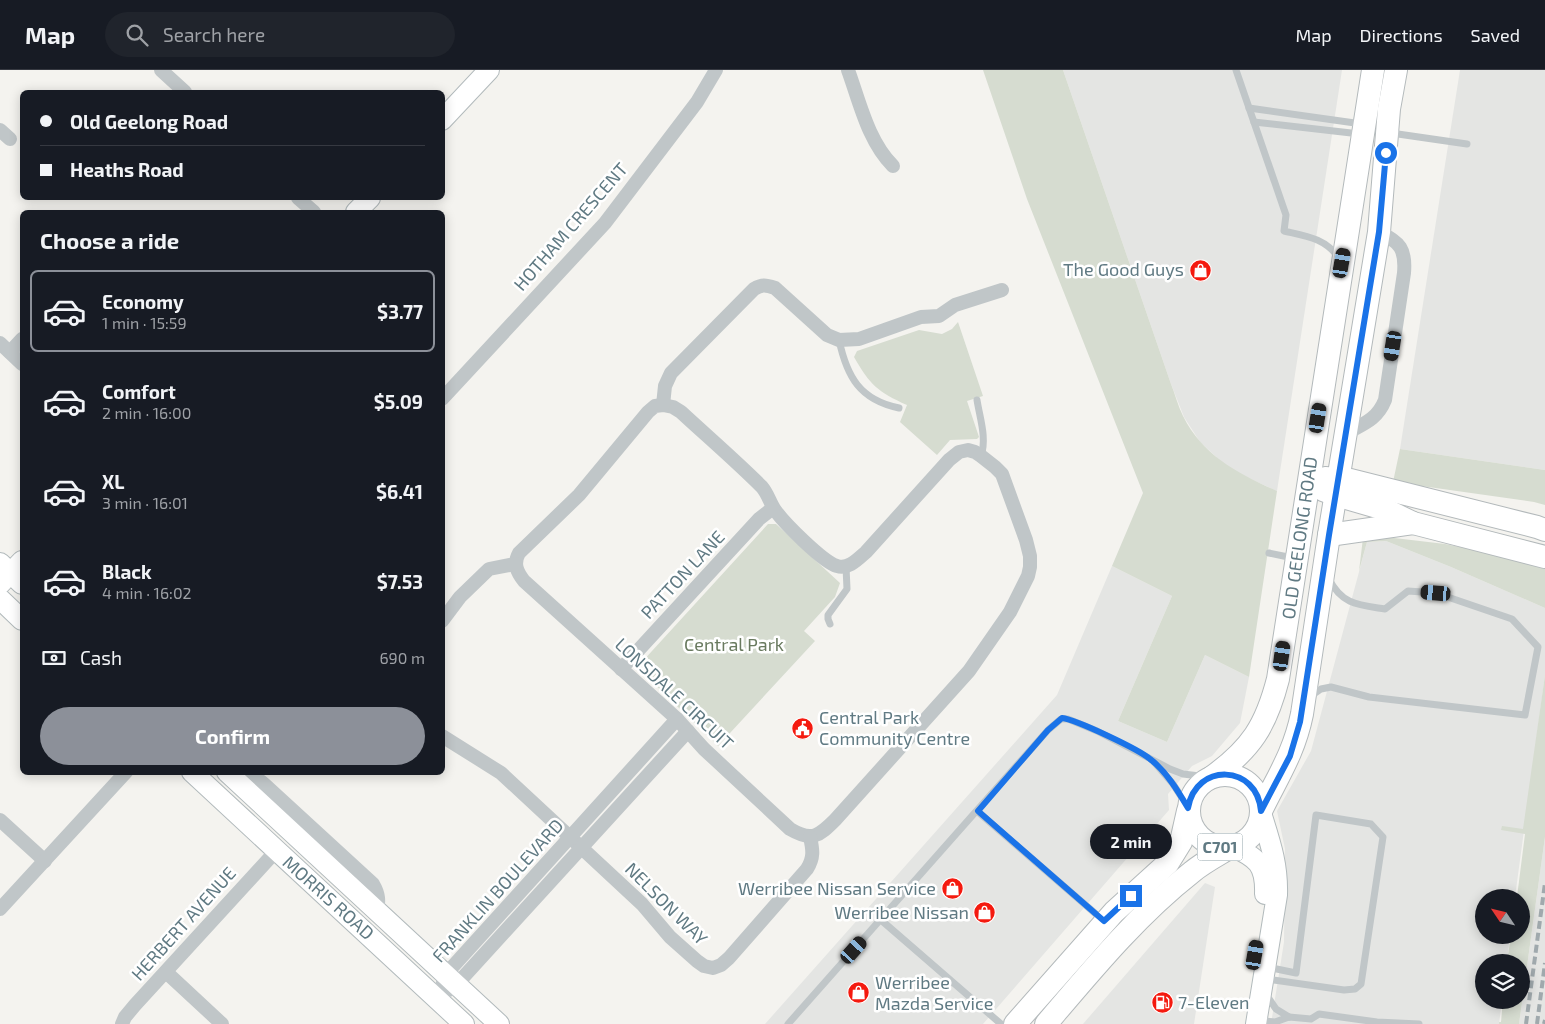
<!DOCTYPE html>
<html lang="en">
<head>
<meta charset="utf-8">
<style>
  body { margin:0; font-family:"Exo 2",sans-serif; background:#20242c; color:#f1f3f6; height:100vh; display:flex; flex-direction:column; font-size:19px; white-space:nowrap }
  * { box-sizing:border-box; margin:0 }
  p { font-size:16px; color:#9ea1a6 }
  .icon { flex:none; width:28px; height:28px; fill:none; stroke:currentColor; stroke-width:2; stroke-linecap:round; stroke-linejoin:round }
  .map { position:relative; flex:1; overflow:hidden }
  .details { position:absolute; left:20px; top:140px; width:425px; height:565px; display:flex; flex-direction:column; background:#171b24; border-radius:8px; box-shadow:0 2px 12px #0003 }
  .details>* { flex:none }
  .hud { position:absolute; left:20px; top:20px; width:425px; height:110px; border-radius:8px; box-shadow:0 2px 12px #0003; display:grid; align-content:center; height:110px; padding:0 20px; background:#171b24 }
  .needle { width:32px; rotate:305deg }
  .fabs { position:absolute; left:1475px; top:819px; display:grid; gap:10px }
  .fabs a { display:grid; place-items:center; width:55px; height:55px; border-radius:50%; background:#171b24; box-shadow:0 2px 12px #0003; font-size:25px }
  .end { position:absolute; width:22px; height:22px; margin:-11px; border:6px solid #1a73e8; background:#fff; box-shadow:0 0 0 2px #fff }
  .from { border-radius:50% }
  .bubble { position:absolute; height:35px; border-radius:18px; background:#171b24; box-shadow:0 2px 12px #0003; font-size:16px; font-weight:700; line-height:35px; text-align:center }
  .car { position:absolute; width:15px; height:30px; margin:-15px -8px; border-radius:6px; box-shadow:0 0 4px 1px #0007; background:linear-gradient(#222 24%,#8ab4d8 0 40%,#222 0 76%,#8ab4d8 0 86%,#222 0) }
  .hud b { display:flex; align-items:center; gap:18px; height:48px; font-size:19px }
  .hud b+b { border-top:1px solid #363941 }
  .hud i { width:12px; height:12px; background:#f1f3f6 }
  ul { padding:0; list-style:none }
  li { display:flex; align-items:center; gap:15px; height:82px; margin:0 10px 8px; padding:0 10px; border:2px solid transparent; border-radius:8px }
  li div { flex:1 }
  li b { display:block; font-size:19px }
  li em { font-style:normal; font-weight:700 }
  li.active { border-color:#8c9099 }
  li>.icon { width:45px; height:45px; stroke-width:1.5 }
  h2 { padding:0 20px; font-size:22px; line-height:60px }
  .pay { display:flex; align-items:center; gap:12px; height:55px; padding:0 20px; font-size:19px }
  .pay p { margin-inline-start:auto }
  .primary-button { display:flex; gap:10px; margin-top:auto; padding:10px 20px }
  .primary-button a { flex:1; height:58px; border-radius:30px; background:#8c9099; color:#fff; font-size:20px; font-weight:700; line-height:58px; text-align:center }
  header { display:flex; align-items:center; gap:30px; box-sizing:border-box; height:70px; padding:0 25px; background:#171b24; border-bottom:1px solid #363941 }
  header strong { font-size:24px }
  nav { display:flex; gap:28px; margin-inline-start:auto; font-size:18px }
  .search { width:350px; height:45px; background:#20242c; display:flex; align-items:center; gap:12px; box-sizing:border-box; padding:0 18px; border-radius:28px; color:#9ea1a6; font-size:19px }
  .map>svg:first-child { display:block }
</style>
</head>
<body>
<header>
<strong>Map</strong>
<div class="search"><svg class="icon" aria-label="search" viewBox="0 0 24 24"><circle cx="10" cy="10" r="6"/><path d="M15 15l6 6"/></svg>Search here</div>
<nav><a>Map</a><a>Directions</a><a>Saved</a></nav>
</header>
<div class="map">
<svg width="1545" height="954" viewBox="0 0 1545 954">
  <rect width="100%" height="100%" fill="#f4f3ef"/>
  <g fill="#e4e5e3">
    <polygon points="1063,0 1342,0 1277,421 1246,407 1225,395 1200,372 1184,347 1171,314"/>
    <polygon points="1460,0 1545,0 1545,400 1400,379"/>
    <polygon points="1386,471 1451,497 1545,538 1545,605 1515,827 1484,828 1484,865 1510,865 1507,892 1484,892 1484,930 1502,930 1499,954 1271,954 1284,872 1285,779 1277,741 1311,681 1367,472"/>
    <polygon points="1112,496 1172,526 1118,651 1167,672 1205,585 1249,607 1240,653 1212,686 1192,696 1168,724 1169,740 983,954 765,954 1057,625"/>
    <polygon points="1545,767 1545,954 1519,954"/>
    <polygon points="1205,813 1215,817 1194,954 1083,954"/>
  </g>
  <g fill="#d6dcd0">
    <path d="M 983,0 L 1063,0 L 1171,314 C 1175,324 1178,336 1183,346 C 1203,386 1239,404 1277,421 L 1249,607 L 1205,585 L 1167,672 L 1118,651 L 1172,526 L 1112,496 L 1143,423 L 1027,129 Z"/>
    <path d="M 958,252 L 983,326 L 967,331 L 979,367 L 977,369 L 950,370 L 937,385 L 900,352 L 907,335 C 878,322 870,315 854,287 L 857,281 L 919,260 L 942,264 L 952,259 Z"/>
    <polygon points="1400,379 1545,400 1545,435 1534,432 1393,412"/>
    <polygon points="768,454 776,454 840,513 835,527 804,561 815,571 718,676 641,601 641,593"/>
    <polygon points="1386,467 1445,474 1545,494 1545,538 1451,497 1386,471 1367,472 1359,501 1363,468"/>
    <polygon points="1545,605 1545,767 1519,954 1499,954 1499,952 1501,952 1503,930 1521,930 1521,892 1507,892 1511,865 1521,865 1521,828 1517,827 1525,764 1501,760 1502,756 1523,759"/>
  </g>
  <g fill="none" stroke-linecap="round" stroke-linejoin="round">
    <defs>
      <g id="secondary">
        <polyline points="442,50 489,0"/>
        <polyline points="356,142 370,128"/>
        <polyline points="0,493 22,514"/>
        <polyline points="0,514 22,491"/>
        <polyline points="0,529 22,550"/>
        <polyline points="192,702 464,954"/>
        <polyline points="227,702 499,954"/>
        <path d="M 1232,776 C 1257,788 1266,794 1265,824"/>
        <path d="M 1256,954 L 1277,825 C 1278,794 1270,772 1261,743"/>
      </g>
      <g id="primary">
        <polyline points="1325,408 1350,410 1537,457 1545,460"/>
        <polyline points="1323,420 1336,425 1384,439 1413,453 1545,487"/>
        <polyline points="1329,465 1413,453"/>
        <circle cx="1225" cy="741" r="36"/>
        <path d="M 1212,707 C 1251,679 1266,656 1278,609 L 1373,0"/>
        <path d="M 1261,741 C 1278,706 1294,683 1302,644 L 1329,465 L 1379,162 L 1389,39 L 1396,0"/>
        <polyline points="1015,954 1114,842 1168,793 1181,772 1188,741"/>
        <path d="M 1046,954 C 1091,901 1137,845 1192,802 C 1204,792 1218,785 1231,777"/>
      </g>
    </defs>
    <use href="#secondary" stroke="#b2babc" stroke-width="22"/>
    <use href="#primary" stroke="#b3b9bb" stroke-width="24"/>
    <g stroke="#c0c6c8" stroke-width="7">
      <path d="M 1236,0 L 1286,145 L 1284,161 C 1306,166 1325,168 1339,188"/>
      <polyline points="1249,38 1362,54"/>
      <polyline points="1254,52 1360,64"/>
      <polyline points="1391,63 1467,74"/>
      <path d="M 839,270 C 847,307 860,330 899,338"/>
      <path d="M 977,330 C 980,349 987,368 981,386"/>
      <polyline points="1269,483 1293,488"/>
      <polyline points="830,554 828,549 828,545 847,519 846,497"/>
      <path d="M 1311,626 L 1321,619 L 1331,617 L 1369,627 L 1525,645 L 1538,577 L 1512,549 L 1436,523 L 1408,521 L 1385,539 C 1359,535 1342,535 1329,509"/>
      <polyline points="1154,692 1173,714 1188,737"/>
      <polyline points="977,741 1104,851"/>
      <polyline points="881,850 1001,954"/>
      <polyline points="1266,909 1344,920 1355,919 1361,914 1383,767 1371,754 1316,745 1296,903 1267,897"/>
      <polyline points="1265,923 1276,939 1289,947"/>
      <polyline points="1257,950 1275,952 1289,947 1311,949 1319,944 1377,952 1419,954"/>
      <polyline points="788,954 1048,660 1061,649 1068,649 1097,661 1170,699 1183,704 1208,707"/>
    </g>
    <g stroke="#c0c6c8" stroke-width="14">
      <polyline points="161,0 185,22"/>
      <path d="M 848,0 C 860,33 868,71 893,96"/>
      <polyline points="0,60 10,69"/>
      <polyline points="298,128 314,142"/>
      <polyline points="0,273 22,294"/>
      <polyline points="10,282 22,269"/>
      <polyline points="442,329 605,153 697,32 716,0"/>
      <path d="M 663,335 L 673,337 L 681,342 C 708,367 736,391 762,417 C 768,424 770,433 775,440 C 784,453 823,492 837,496 C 848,500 858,489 866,482 L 949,390 L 959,382 L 968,380 L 975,382 L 981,386 L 995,397 L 1002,404 L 1026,470 L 1030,486 L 1030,497 L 1028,506 L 1010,542 L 969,601 L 835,750 C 819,766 812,772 790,759 L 704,679 L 677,649 L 524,511 C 517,502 513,494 519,483 L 579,425 L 648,342 L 655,336 Z"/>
      <path d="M 663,335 L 665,316 L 671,303 L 754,219 C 762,214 766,215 775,218 L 827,265 L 839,270 L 859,269 L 921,247 L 939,246 L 955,235 L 1002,220"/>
      <path d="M 1345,364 C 1363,354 1377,350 1385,330 L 1404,203 C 1406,179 1400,172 1379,162"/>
      <polyline points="442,551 460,527 489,499 515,494"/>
      <polyline points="621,599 759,449 773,438"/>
      <path d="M 442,666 L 501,703 L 642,834 L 670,867 L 697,891 L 704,896 L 713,898 L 721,895 L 729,888 L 807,799 C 814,788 813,780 810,767"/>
      <path d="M 231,707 C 245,705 253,704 264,714 L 373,814 C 379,824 379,831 377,842"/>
      <polyline points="0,750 45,791"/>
      <polyline points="0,839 126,702"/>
      <polyline points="166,902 222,954"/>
      <polyline points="449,920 457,914 688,661"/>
      <polyline points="438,928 446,904 677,649"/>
      <polyline points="122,954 125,947 135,935 276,781"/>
    </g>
    <use href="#secondary" stroke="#fff" stroke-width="20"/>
    <use href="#primary" stroke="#fff" stroke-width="22"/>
    <g stroke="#a0a9ad" stroke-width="4" stroke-dasharray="8 4" stroke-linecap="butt">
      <polyline points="1526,954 1545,813"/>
      <polyline points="1537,954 1545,893"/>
      <polyline points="1544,954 1545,950"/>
    </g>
  </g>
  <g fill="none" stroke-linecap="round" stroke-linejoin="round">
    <path stroke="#1a73e8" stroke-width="6" d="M 1131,826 L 1104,851 L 978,741 L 1048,660 L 1062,648 C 1077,650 1138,679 1150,689 C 1166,701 1178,721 1188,738 C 1196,692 1257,694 1261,741 L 1290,686 L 1300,652 L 1329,465 L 1379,162 L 1386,83"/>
  </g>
  <defs>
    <symbol id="shop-disc" viewBox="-11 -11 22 22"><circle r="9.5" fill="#f41a0f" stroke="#fff"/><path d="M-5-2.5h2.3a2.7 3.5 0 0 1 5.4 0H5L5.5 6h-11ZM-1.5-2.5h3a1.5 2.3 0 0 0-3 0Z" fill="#fff"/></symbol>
    <symbol id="civic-disc" viewBox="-11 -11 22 22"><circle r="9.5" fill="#f41a0f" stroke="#fff"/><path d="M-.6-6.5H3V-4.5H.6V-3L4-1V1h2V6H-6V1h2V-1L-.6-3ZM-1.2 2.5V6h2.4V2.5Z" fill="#fff"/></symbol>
    <symbol id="fuel-disc" viewBox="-11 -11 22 22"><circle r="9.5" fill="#f41a0f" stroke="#fff"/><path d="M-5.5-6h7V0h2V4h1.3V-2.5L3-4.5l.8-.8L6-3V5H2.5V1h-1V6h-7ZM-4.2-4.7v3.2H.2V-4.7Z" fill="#fff"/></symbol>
  </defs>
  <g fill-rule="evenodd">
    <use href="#shop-disc" x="1188" y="188" width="25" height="25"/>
    <use href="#civic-disc" x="790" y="646" width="25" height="25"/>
    <use href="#shop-disc" x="940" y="806" width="25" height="25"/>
    <use href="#shop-disc" x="972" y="830" width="25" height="25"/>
    <use href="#shop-disc" x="846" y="910" width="25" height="25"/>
    <use href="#fuel-disc" x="1150" y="920" width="25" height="25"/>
  </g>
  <g text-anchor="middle" stroke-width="5" stroke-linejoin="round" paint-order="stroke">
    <rect fill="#fff" stroke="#90a2a8" stroke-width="1" x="1197.5" y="763.5" width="45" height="27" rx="4"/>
    <g font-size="16" font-weight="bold" fill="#607a83">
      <text x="1220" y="783">C701</text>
    </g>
    <g font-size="18" fill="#607a83" stroke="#fff">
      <text transform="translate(571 157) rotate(-49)" y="6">HOTHAM CRESCENT</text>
      <text transform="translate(1300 468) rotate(-82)" y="6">OLD GEELONG ROAD</text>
      <text transform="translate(683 505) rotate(-47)" y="6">PATTON LANE</text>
      <text transform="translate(674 624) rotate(43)" y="6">LONSDALE CIRCUIT</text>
      <text transform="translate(498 821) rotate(-48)" y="6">FRANKLIN BOULEVARD</text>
      <text transform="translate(328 828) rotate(42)" y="6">MORRIS ROAD</text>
      <text transform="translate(666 834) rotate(45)" y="6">NELSON WAY</text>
      <text transform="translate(184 854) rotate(-48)" y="6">HERBERT AVENUE</text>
    </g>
    <g font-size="18" fill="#607a83" stroke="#fff" text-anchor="end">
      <text x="1184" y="206">The Good Guys</text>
      <text x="819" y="654" text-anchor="start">Central Park<tspan x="819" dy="21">Community Centre</tspan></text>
      <text x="936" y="825">Werribee Nissan Service</text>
      <text x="969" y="849">Werribee Nissan</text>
      <text x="875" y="919" text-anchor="start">Werribee<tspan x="875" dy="21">Mazda Service</tspan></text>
      <text x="1178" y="939" text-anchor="start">7-Eleven</text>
    </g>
    <g font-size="18" fill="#697a5f" stroke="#fff">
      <text x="734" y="581">Central Park</text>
    </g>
  </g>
</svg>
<div class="fabs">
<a><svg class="needle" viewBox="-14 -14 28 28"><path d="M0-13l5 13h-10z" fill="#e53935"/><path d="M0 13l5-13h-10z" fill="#9ea1a6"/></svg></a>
<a><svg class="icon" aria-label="layers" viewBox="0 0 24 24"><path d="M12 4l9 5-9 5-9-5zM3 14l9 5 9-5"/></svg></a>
</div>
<i class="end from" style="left:1386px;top:83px"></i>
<i class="end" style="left:1131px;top:826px"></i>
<div class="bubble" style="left:1090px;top:754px;width:82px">2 min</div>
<i class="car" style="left:1342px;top:193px;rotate:10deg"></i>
<i class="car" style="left:1393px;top:276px;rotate:189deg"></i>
<i class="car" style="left:1318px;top:348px;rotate:9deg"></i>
<i class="car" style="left:1436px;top:523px;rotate:275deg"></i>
<i class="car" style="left:1282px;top:586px;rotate:8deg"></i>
<i class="car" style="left:854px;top:880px;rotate:42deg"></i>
<i class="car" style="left:1255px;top:885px;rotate:10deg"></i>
<div class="hud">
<b><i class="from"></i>Old Geelong Road</b>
<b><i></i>Heaths Road</b>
</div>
<section class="details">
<h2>Choose a ride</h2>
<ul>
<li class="active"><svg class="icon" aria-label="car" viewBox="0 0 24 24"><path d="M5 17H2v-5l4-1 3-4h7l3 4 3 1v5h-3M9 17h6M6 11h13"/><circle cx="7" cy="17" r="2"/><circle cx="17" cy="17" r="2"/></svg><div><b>Economy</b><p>1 min · 15:59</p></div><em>$3.77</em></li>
<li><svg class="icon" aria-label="car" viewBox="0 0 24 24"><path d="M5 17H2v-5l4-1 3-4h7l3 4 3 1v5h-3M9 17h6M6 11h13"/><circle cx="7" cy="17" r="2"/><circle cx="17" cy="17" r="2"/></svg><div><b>Comfort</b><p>2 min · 16:00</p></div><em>$5.09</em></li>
<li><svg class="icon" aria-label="car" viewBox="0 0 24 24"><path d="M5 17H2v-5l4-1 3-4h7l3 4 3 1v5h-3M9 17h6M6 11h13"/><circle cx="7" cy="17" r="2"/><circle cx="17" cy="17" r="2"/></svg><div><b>XL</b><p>3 min · 16:01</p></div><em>$6.41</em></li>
<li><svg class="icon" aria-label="car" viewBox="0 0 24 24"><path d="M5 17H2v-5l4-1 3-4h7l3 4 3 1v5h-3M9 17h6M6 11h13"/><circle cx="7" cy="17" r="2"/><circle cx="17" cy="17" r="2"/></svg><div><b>Black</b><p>4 min · 16:02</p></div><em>$7.53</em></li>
</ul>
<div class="pay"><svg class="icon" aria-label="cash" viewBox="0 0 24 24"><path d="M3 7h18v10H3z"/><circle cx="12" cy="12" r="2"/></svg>Cash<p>690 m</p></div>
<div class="primary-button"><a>Confirm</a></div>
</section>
</div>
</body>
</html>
